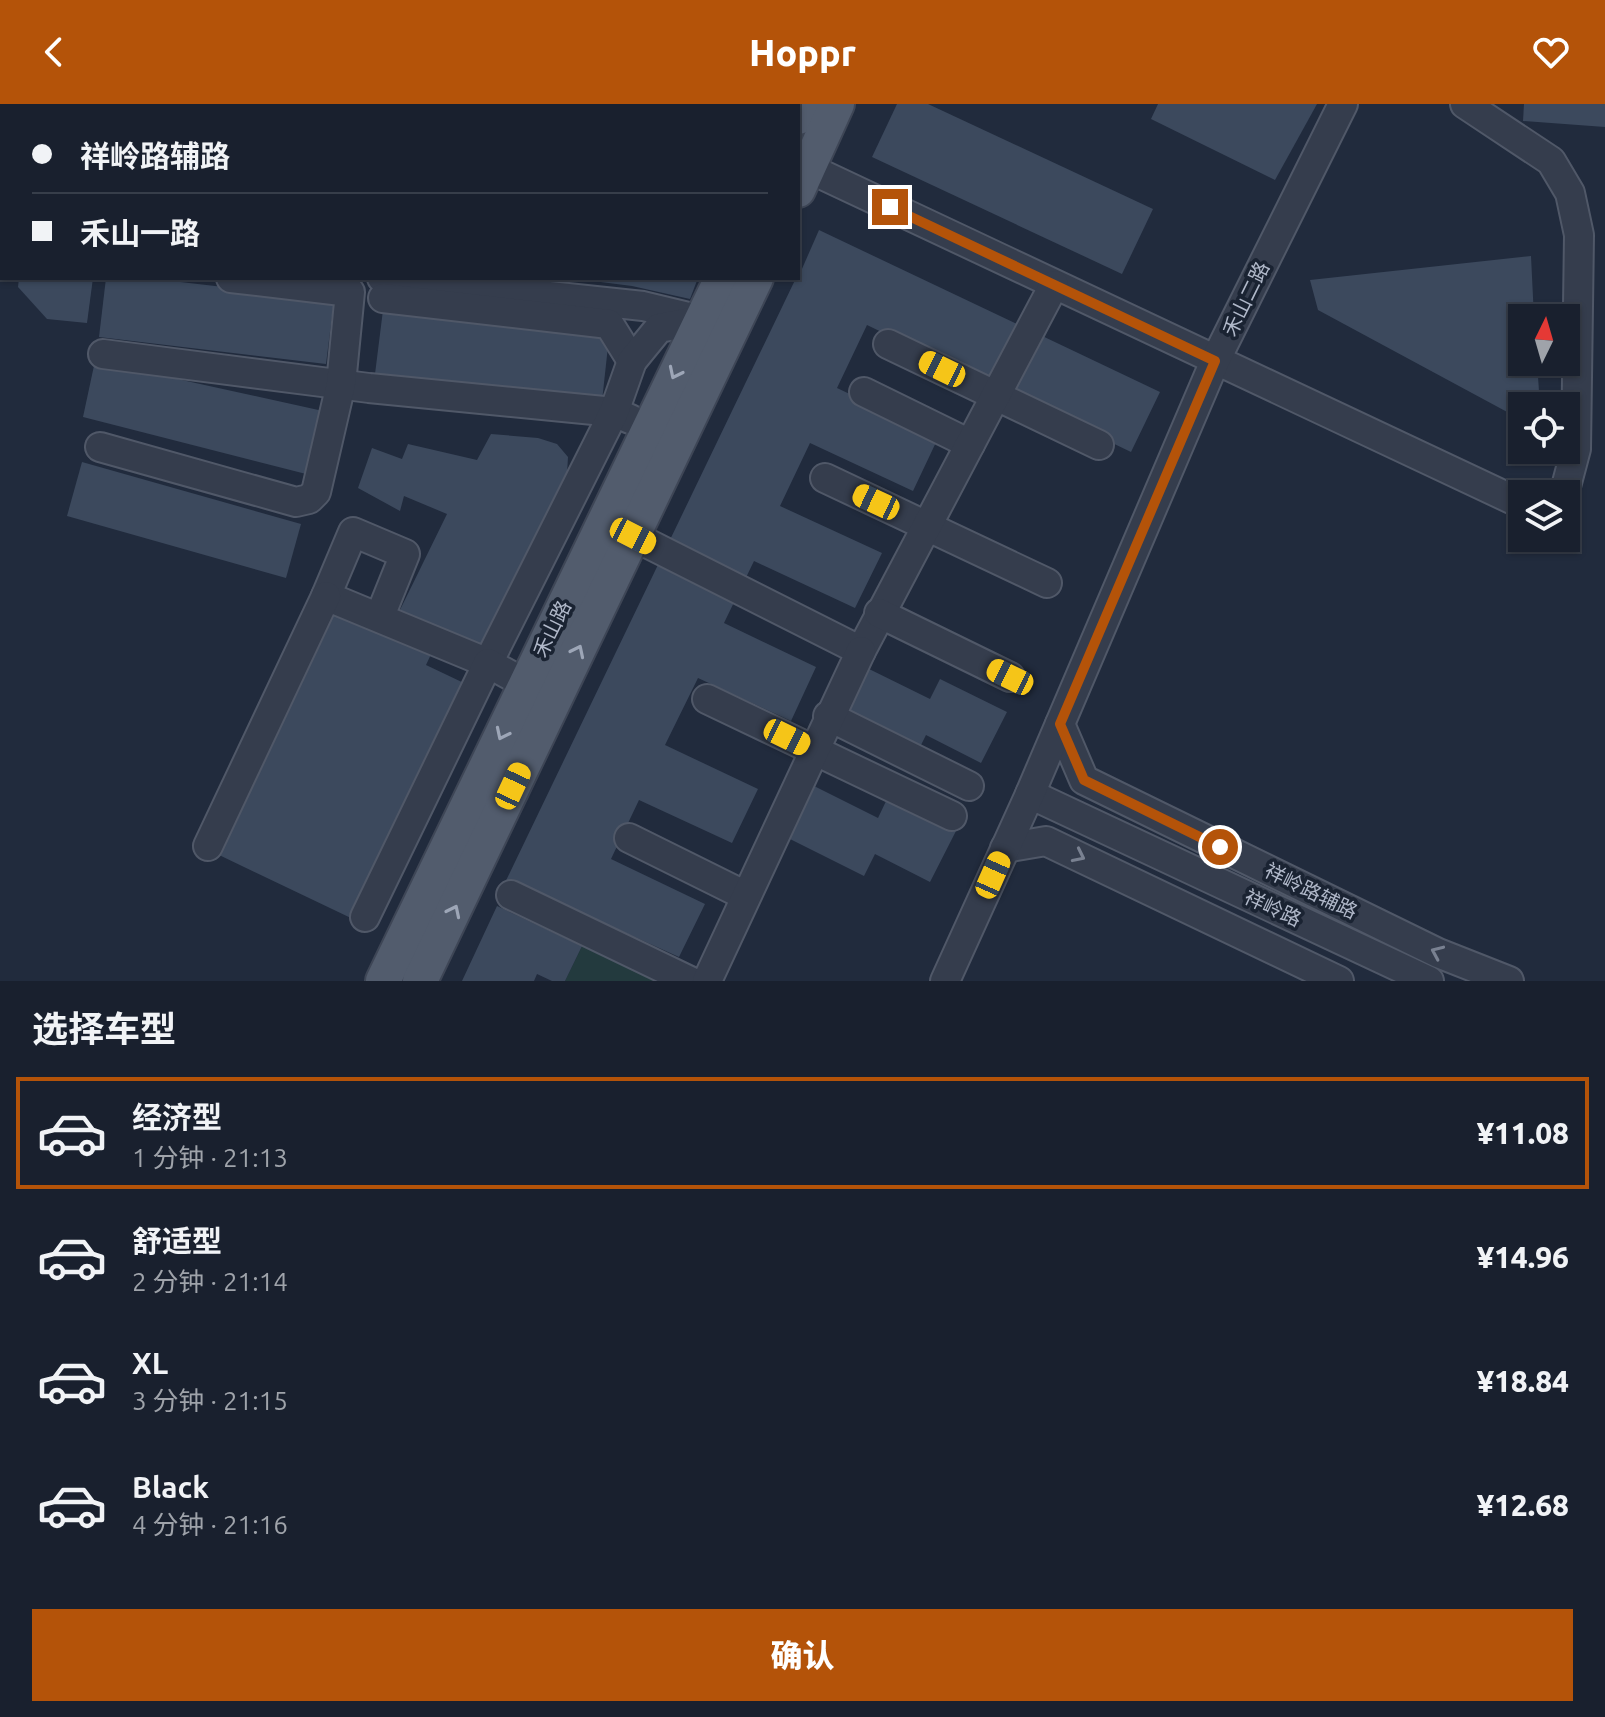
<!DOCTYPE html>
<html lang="zh">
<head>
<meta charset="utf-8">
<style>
  body { margin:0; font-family:Ubuntu,"Noto Sans SC",sans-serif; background:#222836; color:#f1f3f6; height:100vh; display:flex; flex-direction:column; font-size:30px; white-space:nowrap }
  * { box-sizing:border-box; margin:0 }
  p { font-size:26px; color:#9fa3aa }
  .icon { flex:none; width:44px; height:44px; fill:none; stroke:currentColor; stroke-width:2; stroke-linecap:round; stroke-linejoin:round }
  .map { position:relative; height:877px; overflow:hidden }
  .details { display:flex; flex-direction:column; background:#19202e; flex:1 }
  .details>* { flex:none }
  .guide { position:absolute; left:0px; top:0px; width:800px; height:176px; box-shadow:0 2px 6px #0004,0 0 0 2px #373e4a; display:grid; align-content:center; height:176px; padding:0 32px; background:#19202e }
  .needle { width:52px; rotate:5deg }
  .controls { position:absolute; left:1508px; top:200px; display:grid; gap:16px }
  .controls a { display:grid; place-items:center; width:72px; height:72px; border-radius:0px; background:#19202e; box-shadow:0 2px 6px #0004,0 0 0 2px #373e4a; font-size:40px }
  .end { position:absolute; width:36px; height:36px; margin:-18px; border:10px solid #b45309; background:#fff; box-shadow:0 0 0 4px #fff }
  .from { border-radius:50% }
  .car { position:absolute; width:24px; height:48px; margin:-24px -12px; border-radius:10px; box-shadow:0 0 6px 2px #0007; background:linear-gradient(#f5c518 24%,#345 0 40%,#f5c518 0 76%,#345 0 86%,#f5c518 0) }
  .guide b { display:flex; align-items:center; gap:28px; height:76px; font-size:30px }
  .guide b+b { border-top:2px solid #373e4a }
  .guide i { width:20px; height:20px; background:#f1f3f6 }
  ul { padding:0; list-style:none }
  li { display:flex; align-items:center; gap:24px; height:112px; margin:0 16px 12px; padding:0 16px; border:4px solid transparent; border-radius:0px }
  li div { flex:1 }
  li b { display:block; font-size:30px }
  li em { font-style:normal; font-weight:800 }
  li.selected { border-color:#b45309 }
  li>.icon { width:72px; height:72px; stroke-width:1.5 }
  h2 { padding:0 32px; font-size:36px; line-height:96px }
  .action { display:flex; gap:16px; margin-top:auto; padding:16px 32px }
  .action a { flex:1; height:92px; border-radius:0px; background:#b45309; color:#fff; font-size:32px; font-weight:800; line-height:92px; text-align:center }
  header { display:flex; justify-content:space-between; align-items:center; height:104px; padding:0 32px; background:#b45309; color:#fff; font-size:36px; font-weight:800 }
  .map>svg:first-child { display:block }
</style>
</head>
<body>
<header><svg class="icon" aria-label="back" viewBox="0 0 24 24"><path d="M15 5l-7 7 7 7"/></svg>Hoppr<svg class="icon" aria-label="heart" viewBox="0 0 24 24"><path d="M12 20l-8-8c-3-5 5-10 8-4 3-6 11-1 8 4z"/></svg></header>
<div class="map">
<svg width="1605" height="877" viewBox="0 0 1605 877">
  <rect width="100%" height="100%" fill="#212b3d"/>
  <polygon fill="#233a3e" points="582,842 655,877 565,877"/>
  <g fill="#3c495d">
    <polygon points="897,0 928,0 1153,105 1122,170 872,53"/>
    <polygon points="1158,0 1317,0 1275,76 1151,15"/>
    <polygon points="1524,0 1605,0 1605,23 1523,17"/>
    <polygon points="819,126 1160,288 1131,348 867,221 837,284 939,332 913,387 810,339 780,402 882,449 855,504 754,457 724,519 816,563 791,617 698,574 665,641 758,685 732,739 639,696 611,755 705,800 679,853 584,810 577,825 500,789 796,174 798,174"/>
    <polygon points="1531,152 1534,214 1522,214 1522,258 1537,258 1540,302 1522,302 1522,316 1318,206 1310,176"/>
    <polygon points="19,174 93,174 87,219 47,215 18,183"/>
    <polygon points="106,174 146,174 334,196 326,260 99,233"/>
    <polygon points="585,174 698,174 690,195 632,182 585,176"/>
    <polygon points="383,206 609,233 602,297 375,270"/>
    <polygon points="95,257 323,307 310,371 83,313"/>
    <polygon points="491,330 538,334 557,340 568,353 567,370 481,542 398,510 447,410 404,392 400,407 358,384 372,344 402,355 408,340 477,356"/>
    <polygon points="82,358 301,420 286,474 67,412"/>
    <polygon points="338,498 434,544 426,561 466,580 353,815 217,750"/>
    <polygon points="865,563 930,595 940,575 1007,608 981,659 926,631 915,653 839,615"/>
    <polygon points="814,682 878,714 888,693 956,727 930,778 875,750 864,772 788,734"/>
    <polygon points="497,802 582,842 565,877 552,877 537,870 534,877 462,877"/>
  </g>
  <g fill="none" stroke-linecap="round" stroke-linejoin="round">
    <defs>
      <g id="minor">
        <polyline points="187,0 204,2"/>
        <polyline points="747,0 751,2"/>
        <polyline points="1465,0 1551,57 1570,89 1579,131 1576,345 1564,390"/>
        <polyline points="327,2 327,0"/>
        <polyline points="808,64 1522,400"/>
        <polyline points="382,174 643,202 693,214"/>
        <polyline points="383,194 609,220 632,257"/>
        <polyline points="888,240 1099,341"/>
        <polyline points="103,250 369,284 614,308 630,315"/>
        <polyline points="864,288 970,340"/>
        <polyline points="100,343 296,398 309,395 316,388 341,280 350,188 231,174"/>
        <polyline points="825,374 1047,479"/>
        <polyline points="633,432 861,547 1054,181"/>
        <polyline points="879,509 1010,573"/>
        <polyline points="380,512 405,450 353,428 326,492 488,559 614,308 632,257 659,224 701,216"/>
        <polyline points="707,595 952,712"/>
        <polyline points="828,612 969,682"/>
        <polyline points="1060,620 1084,676 1438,849 1509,877"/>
        <polyline points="1030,690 1429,877"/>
        <polyline points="629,734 746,792"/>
        <polyline points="208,742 326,492"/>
        <polyline points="1005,744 1046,737 1339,877"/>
        <polyline points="511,791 690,877"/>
        <polyline points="365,813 488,559 526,580"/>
        <polyline points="707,877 861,547"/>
        <polyline points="945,877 1030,690 1215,257 1343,0"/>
      </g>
      <g id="major">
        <polyline points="798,13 804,0"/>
        <polyline points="798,86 837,0"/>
        <polyline points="383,877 722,174"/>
        <polyline points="420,877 756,174"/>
      </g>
    </defs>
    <use href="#minor" stroke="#505868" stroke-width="32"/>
    <use href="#major" stroke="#3e4656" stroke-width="38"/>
    <use href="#minor" stroke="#353d4d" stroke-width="28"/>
    <use href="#major" stroke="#525c6d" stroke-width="34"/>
  </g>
  <defs><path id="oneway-chevron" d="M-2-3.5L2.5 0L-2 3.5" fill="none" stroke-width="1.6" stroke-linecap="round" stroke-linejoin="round" transform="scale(2)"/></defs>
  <g stroke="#9da6b7">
    <use href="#oneway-chevron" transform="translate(675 269) rotate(116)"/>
    <use href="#oneway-chevron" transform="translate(578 547) rotate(-64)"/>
    <use href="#oneway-chevron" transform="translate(502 630) rotate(116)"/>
    <use href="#oneway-chevron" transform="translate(454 807) rotate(-64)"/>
  </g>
  <g stroke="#798191">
    <use href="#oneway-chevron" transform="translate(1079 752) rotate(26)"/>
    <use href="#oneway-chevron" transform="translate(1437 848) rotate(-156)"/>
  </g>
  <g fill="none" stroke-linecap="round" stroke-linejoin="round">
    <polyline stroke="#b45309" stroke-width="10" points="890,103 1215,257 1060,620 1084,676 1220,743"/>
  </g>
  <g text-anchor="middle" stroke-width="7" stroke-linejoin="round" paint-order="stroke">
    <g font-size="20" fill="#b0b8c9" stroke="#1a2332">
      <text transform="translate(1246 195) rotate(-64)" y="7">禾山二路</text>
      <text transform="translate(552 525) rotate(-64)" y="7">禾山路</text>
      <text transform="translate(1311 787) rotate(26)" y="7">祥岭路辅路</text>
      <text transform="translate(1273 804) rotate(25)" y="7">祥岭路</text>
    </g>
  </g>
</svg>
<div class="controls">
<a><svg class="needle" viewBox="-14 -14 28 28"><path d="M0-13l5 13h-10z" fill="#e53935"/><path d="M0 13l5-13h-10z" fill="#9fa3aa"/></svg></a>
<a><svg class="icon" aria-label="locate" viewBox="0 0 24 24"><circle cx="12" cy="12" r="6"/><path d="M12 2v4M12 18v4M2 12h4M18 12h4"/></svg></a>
<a><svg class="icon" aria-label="layers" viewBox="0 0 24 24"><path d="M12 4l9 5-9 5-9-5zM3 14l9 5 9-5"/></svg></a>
</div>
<i class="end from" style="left:1220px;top:743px"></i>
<i class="end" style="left:890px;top:103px"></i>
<i class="car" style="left:942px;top:265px;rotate:296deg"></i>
<i class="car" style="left:876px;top:398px;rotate:295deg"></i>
<i class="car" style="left:633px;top:432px;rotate:117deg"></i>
<i class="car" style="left:1010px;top:573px;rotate:296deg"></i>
<i class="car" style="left:787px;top:633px;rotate:116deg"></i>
<i class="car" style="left:513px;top:682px;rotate:25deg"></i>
<i class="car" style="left:993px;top:771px;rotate:24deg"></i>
<div class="guide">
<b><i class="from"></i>祥岭路辅路</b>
<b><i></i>禾山一路</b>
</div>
</div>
<section class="details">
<h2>选择车型</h2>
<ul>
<li class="selected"><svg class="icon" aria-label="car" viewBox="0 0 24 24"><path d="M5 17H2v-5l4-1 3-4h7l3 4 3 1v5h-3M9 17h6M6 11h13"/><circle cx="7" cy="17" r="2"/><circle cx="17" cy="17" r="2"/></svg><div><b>经济型</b><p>1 分钟 · 21:13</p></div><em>¥11.08</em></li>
<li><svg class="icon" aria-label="car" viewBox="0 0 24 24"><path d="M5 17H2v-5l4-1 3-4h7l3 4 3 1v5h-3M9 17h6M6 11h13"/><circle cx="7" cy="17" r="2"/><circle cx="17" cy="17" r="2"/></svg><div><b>舒适型</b><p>2 分钟 · 21:14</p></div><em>¥14.96</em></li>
<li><svg class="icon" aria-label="car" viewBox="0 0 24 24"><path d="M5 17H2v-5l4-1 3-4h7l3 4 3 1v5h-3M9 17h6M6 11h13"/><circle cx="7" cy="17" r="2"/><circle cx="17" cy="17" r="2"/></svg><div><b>XL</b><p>3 分钟 · 21:15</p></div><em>¥18.84</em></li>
<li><svg class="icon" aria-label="car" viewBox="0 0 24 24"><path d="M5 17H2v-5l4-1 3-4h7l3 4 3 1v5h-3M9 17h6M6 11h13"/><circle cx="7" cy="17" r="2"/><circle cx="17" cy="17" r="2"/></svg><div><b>Black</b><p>4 分钟 · 21:16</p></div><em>¥12.68</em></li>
</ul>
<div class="action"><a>确认</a></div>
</section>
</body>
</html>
